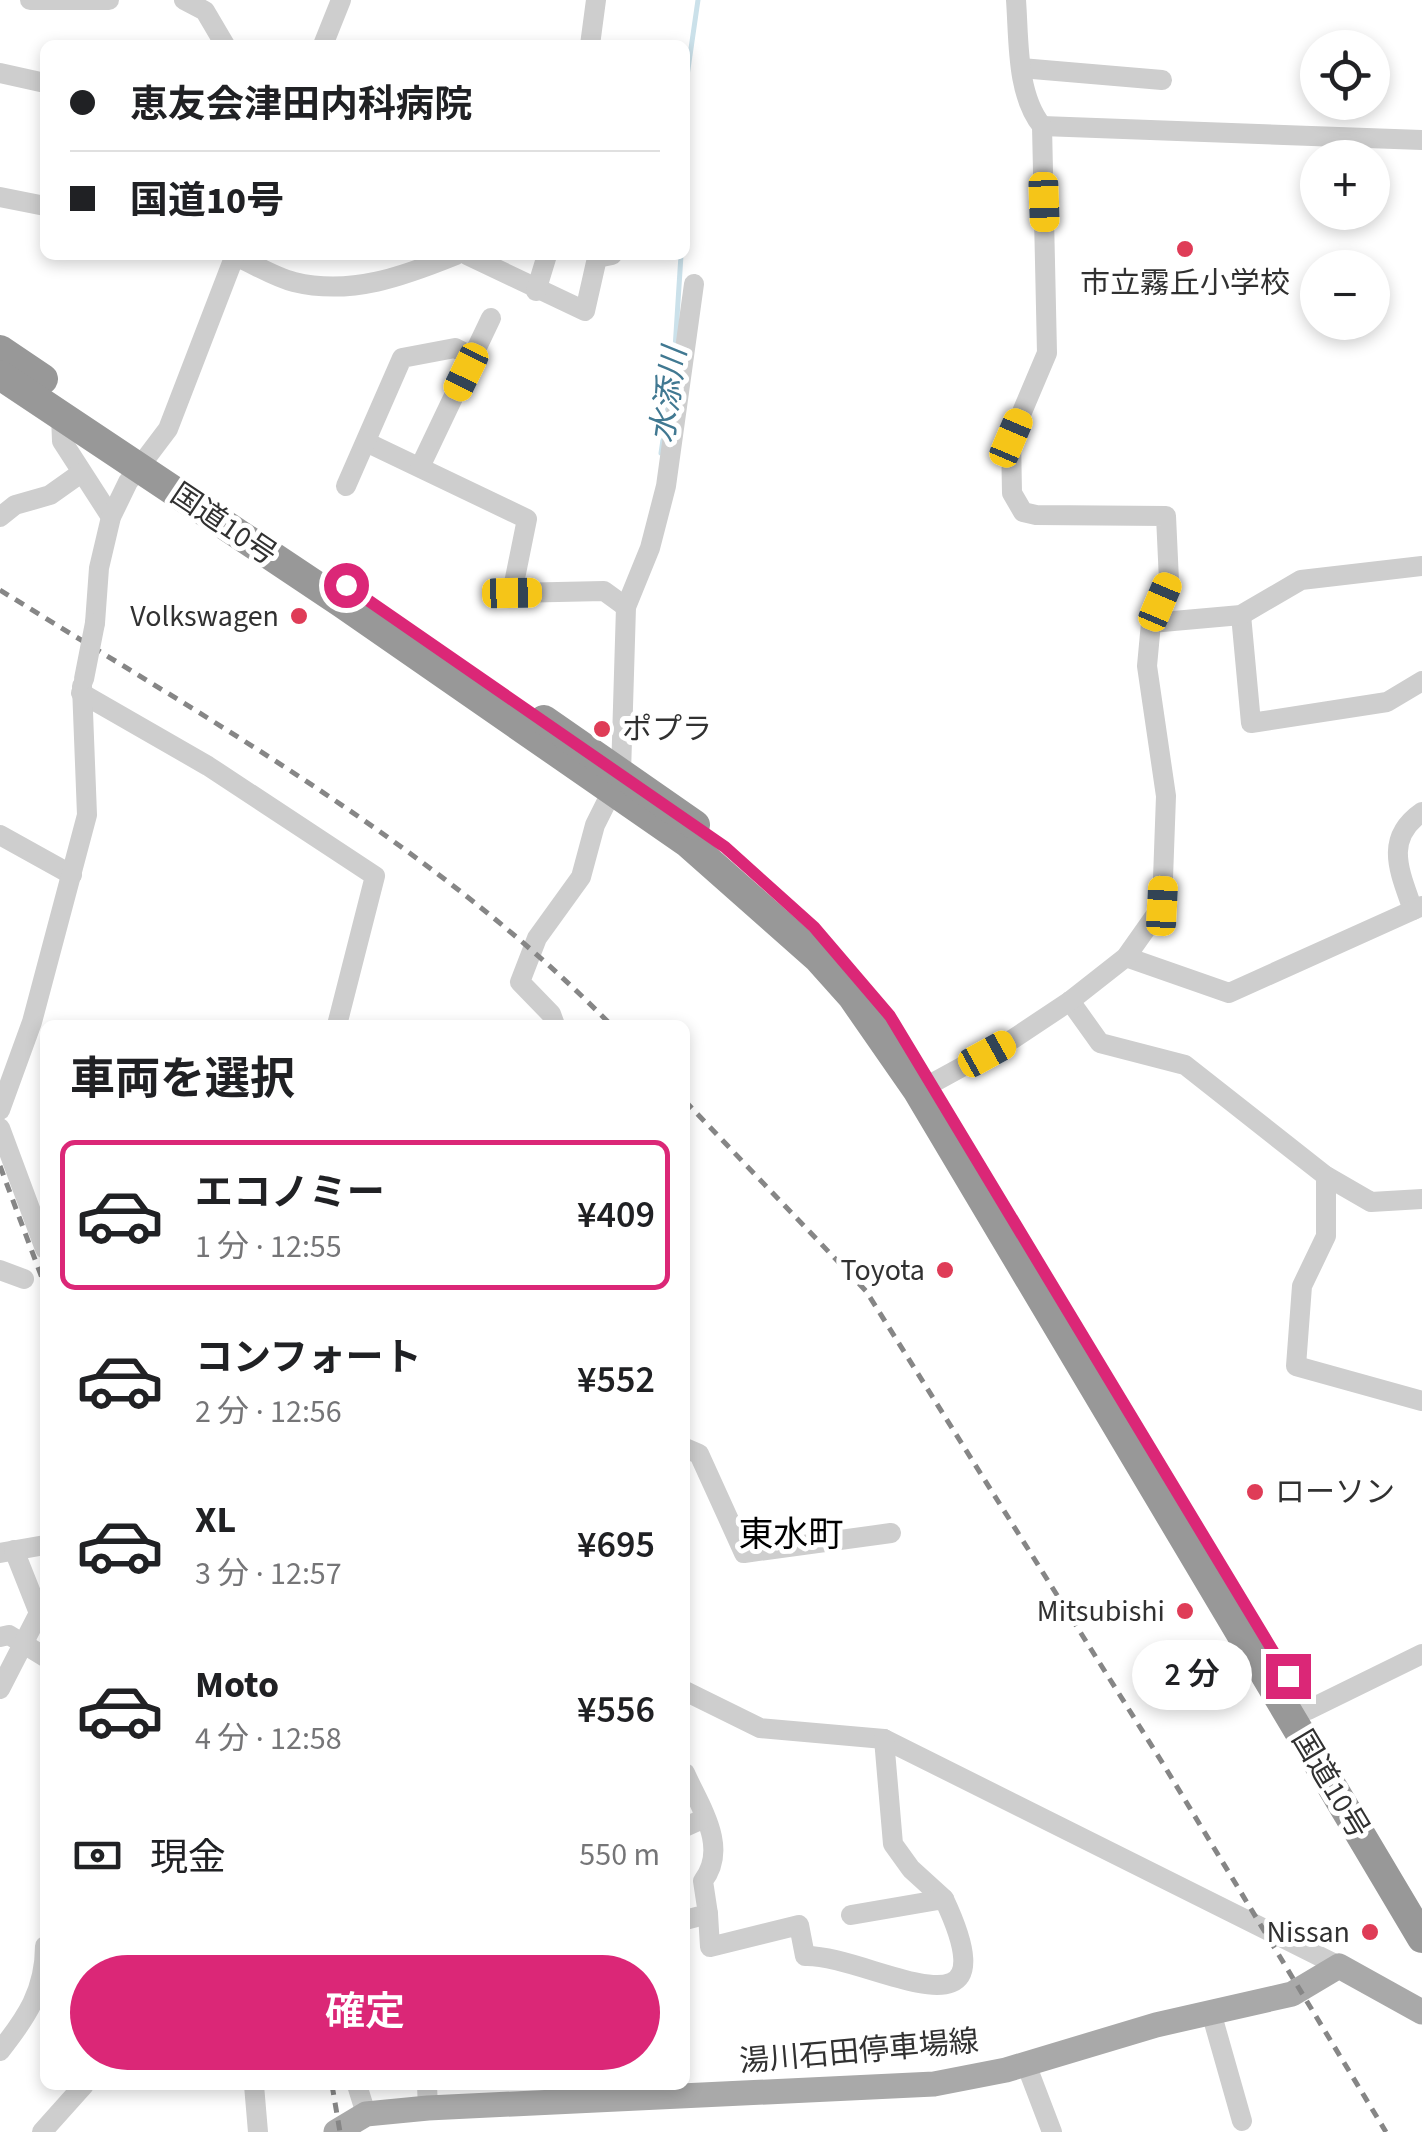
<!DOCTYPE html>
<html lang="ja">
<head>
<meta charset="utf-8">
<style>
  body { margin:0; font-family:"Source Sans 3","Noto Sans JP",sans-serif; background:#f6f6f6; color:#202124; height:100vh; display:flex; flex-direction:column; font-size:38px; white-space:nowrap }
  * { box-sizing:border-box; margin:0 }
  p { font-size:32px; color:#757577 }
  .icon { flex:none; width:55px; height:55px; fill:none; stroke:currentColor; stroke-width:2; stroke-linecap:round; stroke-linejoin:round }
  .map { position:relative; flex:1; overflow:hidden }
  .side { position:absolute; left:40px; top:1020px; width:650px; height:1070px; display:flex; flex-direction:column; background:#fff; border-radius:15px; box-shadow:0 5px 15px #0003 }
  .side>* { flex:none }
  .banner { position:absolute; left:40px; top:40px; width:650px; height:220px; border-radius:15px; box-shadow:0 5px 15px #0003; display:grid; align-content:center; height:220px; padding:0 30px; background:#fff }
  .tools { position:absolute; left:1300px; top:30px; display:grid; gap:20px }
  .tools a { display:grid; place-items:center; width:90px; height:90px; border-radius:50%; background:#fff; box-shadow:0 5px 15px #0003; font-size:50px }
  .end { position:absolute; width:45px; height:45px; margin:-22px; border:12px solid #db2777; background:#fff; box-shadow:0 0 0 5px #fff }
  .from { border-radius:50% }
  .bubble { position:absolute; height:70px; border-radius:35px; background:#fff; box-shadow:0 5px 15px #0003; font-size:32px; font-weight:600; line-height:70px; text-align:center }
  .car { position:absolute; width:30px; height:60px; margin:-30px -15px; border-radius:12px; box-shadow:0 0 8px 2px #0007; background:linear-gradient(#f5c518 24%,#345 0 40%,#f5c518 0 76%,#345 0 86%,#f5c518 0) }
  .banner b { display:flex; align-items:center; gap:35px; height:95px; font-size:38px }
  .banner b+b { border-top:2px solid #e0e0e0 }
  .banner i { width:25px; height:25px; background:#202124 }
  ul { padding:0; list-style:none }
  li { display:flex; align-items:center; gap:30px; height:150px; margin:0 20px 15px; padding:0 10px; border:5px solid transparent; border-radius:15px }
  li div { flex:1 }
  li b { display:block; font-size:38px }
  li em { font-style:normal; font-weight:600 }
  li.on { border-color:#db2777 }
  li>.icon { width:90px; height:90px; stroke-width:1.5 }
  h2 { padding:0 30px; font-size:45px; line-height:120px }
  .pay { display:flex; align-items:center; gap:25px; height:110px; padding:0 30px; font-size:38px }
  .pay p { margin-inline-start:auto }
  .button { display:flex; gap:20px; margin-top:auto; padding:20px 30px }
  .button a { flex:1; height:115px; border-radius:60px; background:#db2777; color:#fff; font-size:40px; font-weight:600; line-height:115px; text-align:center }
  .map>svg:first-child { display:block }
</style>
</head>
<body>
<div class="map">
<svg width="1422" height="2132" viewBox="0 0 1422 2132">
  <rect width="100%" height="100%" fill="#fff"/>
  <g fill="none" stroke-linecap="round" stroke-linejoin="round">
    <g stroke="#cbe1ea" stroke-width="5">
      <polyline points="685,90 698,0"/>
      <polyline points="675,349 681,255"/>
      <polyline points="661,453 669,400"/>
    </g>
    <g stroke="#cecece" stroke-width="20">
      <polyline points="30,0 109,0"/>
      <polyline points="184,0 205,11 225,45"/>
      <polyline points="323,45 341,0"/>
      <polyline points="590,45 596,0"/>
      <polyline points="1021,68 1162,80"/>
      <polyline points="0,73 45,83"/>
      <polyline points="1042,126 1422,140"/>
      <polyline points="0,197 45,206"/>
      <polyline points="467,255 585,311 597,258 612,255"/>
      <path d="M 235,256 C 254,264 274,277 294,282 C 351,296 404,276 456,255"/>
      <polyline points="536,291 547,255"/>
      <polyline points="61,416 62,441 111,517"/>
      <polyline points="366,442 527,519 512,593 604,591 626,607"/>
      <polyline points="420,467 491,318"/>
      <polyline points="346,486 402,358 455,348 473,357"/>
      <polyline points="0,517 15,505 50,495 81,473"/>
      <polyline points="1241,615 1251,723 1387,702 1422,681"/>
      <polyline points="95,623 99,568 111,517 128,482 168,429 235,255"/>
      <polyline points="1151,623 1241,615 1301,580 1422,566"/>
      <polyline points="81,693 208,766 375,876 337,1025"/>
      <polyline points="0,835 72,875"/>
      <path d="M 1413,910 C 1400,872 1383,839 1422,812"/>
      <polyline points="1126,957 1229,993 1422,906"/>
      <polyline points="1070,1001 1100,1043 1185,1065 1326,1176 1371,1202 1422,1199"/>
      <polyline points="555,1025 551,1014 520,982 537,938 581,877 595,825 621,773 626,607 650,548 666,486 694,284"/>
      <path d="M 918,1091 L 1013,1039 L 1070,1001 L 1126,957 L 1162,906 L 1166,796 L 1147,666 L 1151,623 L 1169,581 L 1166,516 L 1036,515 L 1023,512 L 1012,493 L 1011,438 L 1047,353 L 1042,126 C 1016,94 1019,39 1016,0"/>
      <polyline points="0,1110 32,1022 87,815 82,686"/>
      <polyline points="0,1128 45,1249"/>
      <polyline points="1326,1176 1326,1236 1302,1286 1296,1366 1422,1401"/>
      <polyline points="0,1270 24,1279"/>
      <polyline points="685,1448 699,1454 744,1553 891,1533"/>
      <polyline points="0,1553 45,1545"/>
      <polyline points="0,1637 9,1635 45,1657"/>
      <polyline points="0,1689 39,1613 14,1550"/>
      <polyline points="685,1691 760,1728 884,1739 1339,1966"/>
      <polyline points="1308,1710 1422,1654"/>
      <polyline points="884,1739 893,1844 911,1869 944,1899"/>
      <path d="M 685,1773 C 700,1807 729,1847 703,1881 L 708,1914 L 685,1920"/>
      <polyline points="685,1827 705,1818"/>
      <path d="M 708,1914 L 710,1947 L 799,1925 L 805,1956 C 868,1954 1016,2052 944,1899 L 851,1915"/>
      <polyline points="1211,2012 1242,2121"/>
      <path d="M 0,2051 C 26,2018 45,1991 45,1946"/>
      <polyline points="1026,2064 1052,2132"/>
      <polyline points="254,2085 258,2132"/>
      <polyline points="357,2085 366,2114"/>
      <polyline points="427,2085 428,2108"/>
      <polyline points="42,2132 84,2085"/>
    </g>
    <polyline stroke="#a9a9a9" stroke-width="25" points="336,2132 366,2114 428,2108 934,2084 1006,2070 1156,2025 1292,1994 1339,1966 1422,2012"/>
    <g stroke="#989898" stroke-width="30">
      <polyline points="0,350 43,379"/>
      <polyline points="0,375 342,603 688,843 818,958 852,996 918,1091 1422,1938"/>
      <polyline points="544,720 695,825"/>
    </g>
    <g stroke="#868686" stroke-width="5" stroke-dasharray="10 8" stroke-linecap="butt">
      <path d="M 0,590 C 210,721 436,846 611,1025"/>
      <polyline points="685,1101 866,1291 1165,1767 1386,2132"/>
      <polyline points="0,1166 45,1286"/>
      <polyline points="332,2085 340,2132"/>
    </g>
    <polyline stroke="#cecece" stroke-width="20" points="84,679 95,623"/>
  </g>
  <g fill="none" stroke-linecap="round" stroke-linejoin="round">
    <polyline stroke="#db2777" stroke-width="12" points="346,585 725,847 814,927 890,1016 1288,1676"/>
  </g>
  <g fill="#df3c57" stroke="#fff" stroke-width="4">
    <circle cx="1185" cy="249" r="10"/>
    <circle cx="299" cy="616" r="10"/>
    <circle cx="602" cy="729" r="10"/>
    <circle cx="945" cy="1270" r="10"/>
    <circle cx="1255" cy="1492" r="10"/>
    <circle cx="1185" cy="1611" r="10"/>
    <circle cx="1370" cy="1932" r="10"/>
  </g>
  <g text-anchor="middle" stroke-width="10" stroke-linejoin="round" paint-order="stroke">
    <g font-size="30" fill="#313131" stroke="#fff" text-anchor="end">
      <text x="1185" y="293" text-anchor="middle">市立霧丘小学校</text>
      <text x="279" y="626">Volkswagen</text>
      <text x="622" y="739" text-anchor="start">ポプラ</text>
      <text x="925" y="1280">Toyota</text>
      <text x="1275" y="1502" text-anchor="start">ローソン</text>
      <text x="1165" y="1621">Mitsubishi</text>
      <text x="1350" y="1942">Nissan</text>
    </g>
    <g font-size="30" fill="#313131" stroke="#fff">
      <text transform="translate(224 524) rotate(34)" y="10">国道10号</text>
      <text transform="translate(1331 1784) rotate(59)" y="10">国道10号</text>
      <text transform="translate(859 2051) rotate(-5)" y="10">湯川石田停車場線</text>
    </g>
    <g font-size="32" font-style="italic" fill="#417992" stroke="#fff">
      <text transform="translate(668 395) rotate(-82)" y="11">水添川</text>
    </g>
    <g font-size="35" fill="#000" stroke="#fff">
      <text x="791" y="1546">東水町</text>
    </g>
  </g>
</svg>
<div class="tools">
<a><svg class="icon" aria-label="locate" viewBox="0 0 24 24"><circle cx="12" cy="12" r="6"/><path d="M12 2v4M12 18v4M2 12h4M18 12h4"/></svg></a>
<a>+</a>
<a>−</a>
</div>
<i class="end from" style="left:346px;top:585px"></i>
<i class="end" style="left:1288px;top:1676px"></i>
<div class="bubble" style="left:1132px;top:1640px;width:120px">2 分</div>
<i class="car" style="left:1044px;top:202px;rotate:178deg"></i>
<i class="car" style="left:466px;top:372px;rotate:206deg"></i>
<i class="car" style="left:1011px;top:438px;rotate:23deg"></i>
<i class="car" style="left:512px;top:593px;rotate:89deg"></i>
<i class="car" style="left:1160px;top:602px;rotate:23deg"></i>
<i class="car" style="left:1162px;top:906px;rotate:3deg"></i>
<i class="car" style="left:987px;top:1054px;rotate:61deg"></i>
<div class="banner">
<b><i class="from"></i>恵友会津田内科病院</b>
<b><i></i>国道10号</b>
</div>
<section class="side">
<h2>車両を選択</h2>
<ul>
<li class="on"><svg class="icon" aria-label="car" viewBox="0 0 24 24"><path d="M5 17H2v-5l4-1 3-4h7l3 4 3 1v5h-3M9 17h6M6 11h13"/><circle cx="7" cy="17" r="2"/><circle cx="17" cy="17" r="2"/></svg><div><b>エコノミー</b><p>1 分 · 12:55</p></div><em>¥409</em></li>
<li><svg class="icon" aria-label="car" viewBox="0 0 24 24"><path d="M5 17H2v-5l4-1 3-4h7l3 4 3 1v5h-3M9 17h6M6 11h13"/><circle cx="7" cy="17" r="2"/><circle cx="17" cy="17" r="2"/></svg><div><b>コンフォート</b><p>2 分 · 12:56</p></div><em>¥552</em></li>
<li><svg class="icon" aria-label="car" viewBox="0 0 24 24"><path d="M5 17H2v-5l4-1 3-4h7l3 4 3 1v5h-3M9 17h6M6 11h13"/><circle cx="7" cy="17" r="2"/><circle cx="17" cy="17" r="2"/></svg><div><b>XL</b><p>3 分 · 12:57</p></div><em>¥695</em></li>
<li><svg class="icon" aria-label="car" viewBox="0 0 24 24"><path d="M5 17H2v-5l4-1 3-4h7l3 4 3 1v5h-3M9 17h6M6 11h13"/><circle cx="7" cy="17" r="2"/><circle cx="17" cy="17" r="2"/></svg><div><b>Moto</b><p>4 分 · 12:58</p></div><em>¥556</em></li>
</ul>
<div class="pay"><svg class="icon" aria-label="cash" viewBox="0 0 24 24"><path d="M3 7h18v10H3z"/><circle cx="12" cy="12" r="2"/></svg>現金<p>550 m</p></div>
<div class="button"><a>確定</a></div>
</section>
</div>
</body>
</html>
